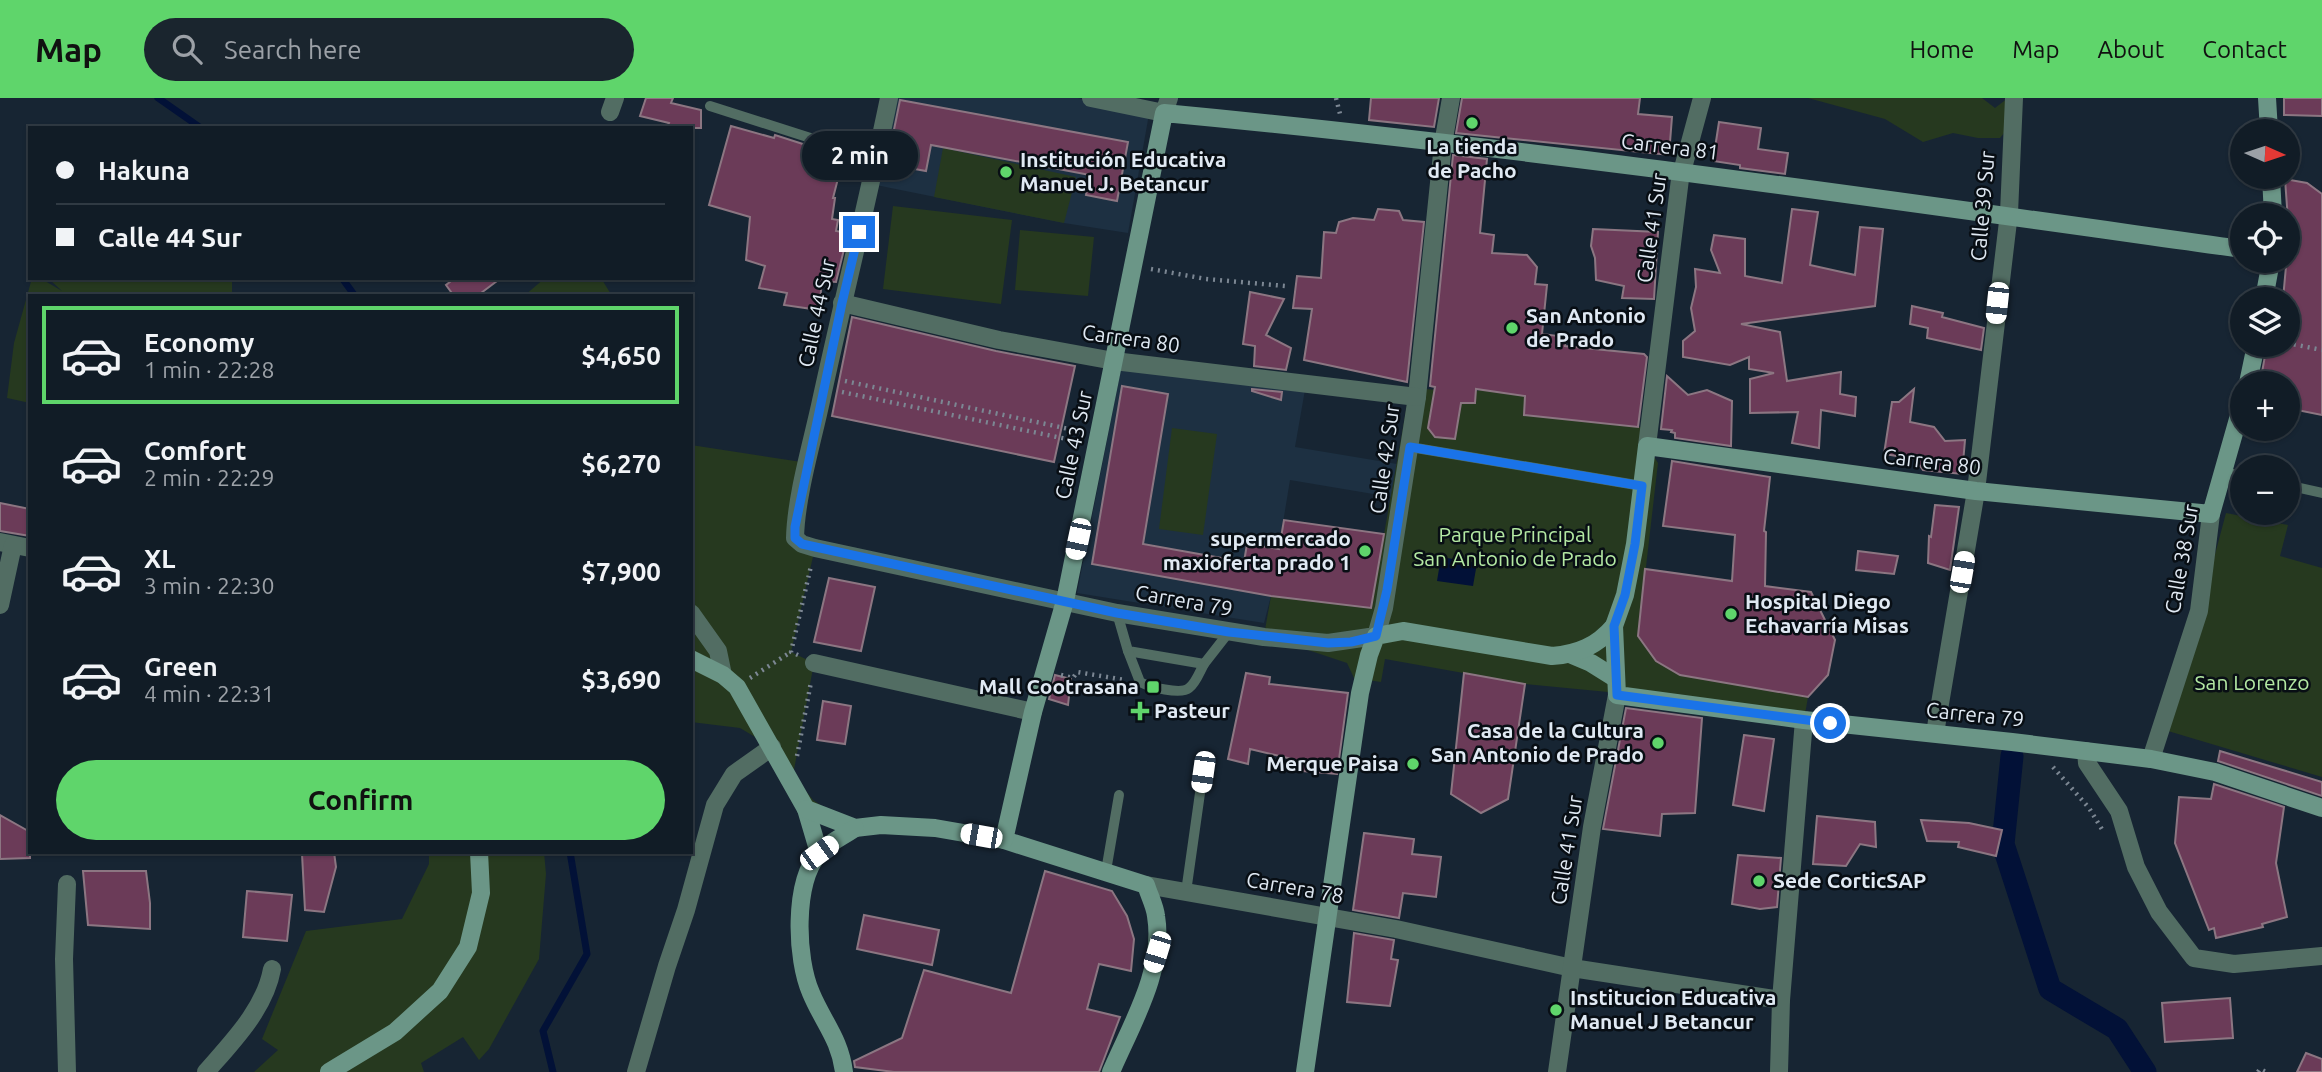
<!DOCTYPE html>
<html lang="en">
<head>
<meta charset="utf-8">
<style>
  body { margin:0; font-family:Ubuntu,sans-serif; background:#1a252e; color:#f1f3f6; height:100vh; display:flex; flex-direction:column; font-size:26px; white-space:nowrap }
  * { box-sizing:border-box; margin:0 }
  p { font-size:23px; color:#9ca1a7 }
  .icon { flex:none; width:38px; height:38px; fill:none; stroke:currentColor; stroke-width:2; stroke-linecap:round; stroke-linejoin:round }
  .map { position:relative; flex:1; overflow:hidden }
  .details { position:absolute; left:28px; top:196px; width:665px; height:560px; display:flex; flex-direction:column; background:#111c26; border-radius:0px; box-shadow:0 2px 5px #0004,0 0 0 2px #303a43 }
  .details>* { flex:none }
  .top-card { position:absolute; left:28px; top:28px; width:665px; height:154px; border-radius:0px; box-shadow:0 2px 5px #0004,0 0 0 2px #303a43; display:grid; align-content:center; height:154px; padding:0 28px; background:#111c26 }
  .needle { width:46px; rotate:93deg }
  .controls { position:absolute; left:2230px; top:21px; display:grid; gap:14px }
  .controls a { display:grid; place-items:center; width:70px; height:70px; border-radius:50%; background:#111c26; box-shadow:0 2px 5px #0004,0 0 0 2px #303a43; font-size:35px }
  .end { position:absolute; width:32px; height:32px; margin:-16px; border:9px solid #1a73e8; background:#fff; box-shadow:0 0 0 4px #fff }
  .from { border-radius:50% }
  .bubble { position:absolute; height:49px; border-radius:24px; background:#111c26; box-shadow:0 2px 5px #0004,0 0 0 2px #303a43; font-size:23px; font-weight:700; line-height:49px; text-align:center }
  .car { position:absolute; width:21px; height:42px; margin:-21px -10px; border-radius:9px; box-shadow:0 0 5px 2px #0007; background:linear-gradient(#fff 24%,#345 0 40%,#fff 0 76%,#345 0 86%,#fff 0) }
  .top-card b { display:flex; align-items:center; gap:24px; height:66px; font-size:26px }
  .top-card b+b { border-top:2px solid #303a43 }
  .top-card i { width:18px; height:18px; background:#f1f3f6 }
  ul { padding:12px 0 0; list-style:none }
  li { display:flex; align-items:center; gap:21px; height:98px; margin:0 14px 10px; padding:0 14px; border:4px solid transparent; border-radius:0px }
  li div { flex:1 }
  li b { display:block; font-size:26px }
  li em { font-style:normal; font-weight:700 }
  li.on { border-color:#5fd56b }
  li>.icon { width:63px; height:63px; stroke-width:1.5 }
  .primary-button { display:flex; gap:14px; margin-top:auto; padding:14px 28px }
  .primary-button a { flex:1; height:80px; border-radius:42px; background:#5fd56b; color:#111; font-size:28px; font-weight:700; line-height:80px; text-align:center }
  header { display:flex; align-items:center; gap:42px; box-sizing:border-box; height:98px; padding:0 35px; background:#5fd56b; color:#111 }
  header strong { font-size:33px }
  nav { display:flex; gap:38px; margin-inline-start:auto; font-size:24px }
  .search { width:490px; height:63px; background:#1a252e; display:flex; align-items:center; gap:18px; box-sizing:border-box; padding:0 24px; border-radius:38px; color:#9ca1a7; font-size:26px }
  .map>svg:first-child { display:block }
</style>
</head>
<body>
<header>
<strong>Map</strong>
<div class="search"><svg class="icon" aria-label="search" viewBox="0 0 24 24"><circle cx="10" cy="10" r="6"/><path d="M15 15l6 6"/></svg>Search here</div>
<nav><a>Home</a><a>Map</a><a>About</a><a>Contact</a></nav>
</header>
<div class="map">
<svg width="2322" height="974" viewBox="0 0 2322 974">
  <rect width="100%" height="100%" fill="#172533"/>
  <g fill="#1d3042">
    <polygon points="889,0 1078,0 1149,16 1128,135 1064,125 871,86"/>
    <polygon points="1121,271 1306,286 1295,349 1397,366 1391,399 1290,382 1271,498 1264,525 1077,495"/>
  </g>
  <g fill="#26391f">
    <polygon points="1808,0 1982,0 1995,10 2008,0 2013,24 2000,40 1978,40 1953,35 1923,44 1885,21"/>
    <polygon points="943,50 1076,79 1064,125 934,99"/>
    <polygon points="893,108 1012,122 1001,206 883,191"/>
    <polygon points="1020,132 1094,139 1088,198 1015,192"/>
    <polygon points="32,180 40,180 62,193 48,180 232,180 232,198 30,198 30,305 7,300 14,245"/>
    <polygon points="545,180 601,180 612,198 524,198"/>
    <polygon points="1425,291 1471,295 1480,292 1525,298 1525,317 1650,330 1647,348 1658,365 1638,538 1656,563 1680,577 1808,599 1804,622 1608,594 1525,586 1385,561 1381,584 1354,580 1347,565 1299,549 1263,543 1271,498 1371,509 1407,307"/>
    <polygon points="1172,330 1217,336 1203,437 1159,431"/>
    <polygon points="691,347 808,365 795,429 815,450 791,554 814,565 793,677 813,702 855,730 806,711 772,649 740,630 691,624"/>
    <polygon points="2226,415 2288,427 2280,458 2322,470 2322,679 2168,633"/>
    <polygon points="429,754 544,754 546,776 539,861 489,951 479,962 463,939 421,965 424,974 254,974 278,952 262,941 306,833 402,821 429,766"/>
  </g>
  <polygon fill="#021137" points="1441,459 1477,465 1473,488 1437,483"/>
  <g fill="none" stroke-linecap="round" stroke-linejoin="round">
    <g stroke="#021137" stroke-width="7">
      <polyline points="158,0 201,30"/>
      <polyline points="342,180 355,198"/>
      <polyline points="553,974 543,933 587,856 570,754"/>
    </g>
    <polyline stroke="#021137" stroke-width="23" points="2012,658 2003,746 2050,891 2117,931 2145,974"/>
  </g>
  <g fill="#6b3b58" stroke="#8c7682" stroke-width="2">
    <polygon points="646,0 673,0 671,5 701,12 701,30 667,30 669,25 640,18"/>
    <polygon points="1371,0 1439,0 1434,29 1369,22"/>
    <polygon points="1462,0 1640,0 1638,16 1672,19 1669,57 1456,35"/>
    <polygon points="2284,0 2322,0 2322,18 2284,17"/>
    <polygon points="900,2 1128,44 1117,103 1086,97 1090,77 931,47 926,73 887,66"/>
    <polygon points="1719,24 1761,30 1758,51 1788,55 1785,76 1740,70 1740,67 1713,63"/>
    <polygon points="731,28 774,40 775,37 809,48 807,56 842,65 833,100 835,100 832,121 838,122 836,133 848,135 836,184 822,183 819,212 784,207 787,195 759,190 765,168 746,162 750,119 709,107"/>
    <polygon points="1453,57 1487,61 1480,135 1494,137 1492,155 1527,157 1537,169 1535,186 1547,187 1542,236 1566,239 1565,248 1644,256 1647,259 1638,329 1524,317 1525,298 1476,291 1475,305 1461,305 1455,341 1435,339 1428,330 1435,289 1430,288"/>
    <polygon points="2285,81 2307,85 2322,96 2322,317 2287,310 2287,285 2260,285 2267,247 2287,247 2287,201 2283,201 2289,136"/>
    <polygon points="1378,111 1399,113 1403,122 1424,124 1407,284 1304,262 1312,211 1293,210 1297,178 1321,180 1324,134 1336,135 1339,124 1353,120 1374,122"/>
    <polygon points="1792,111 1818,114 1810,167 1855,177 1860,129 1883,131 1875,208 1741,226 1780,234 1787,283 1841,274 1840,296 1856,299 1855,318 1821,312 1819,350 1792,345 1798,314 1750,315 1750,281 1774,275 1749,271 1749,259 1730,267 1683,259 1683,243 1695,233 1691,210 1696,189 1695,171 1720,175 1711,152 1714,137 1745,141 1745,178 1782,185"/>
    <polygon points="1593,131 1658,134 1654,201 1622,200 1624,188 1596,182 1595,160 1591,148"/>
    <polygon points="455,180 501,180 477,198 454,198 446,187"/>
    <polygon points="1250,194 1284,201 1266,237 1291,250 1286,272 1254,268 1255,248 1243,246"/>
    <polygon points="1912,208 1943,215 1942,219 1984,230 1981,252 1927,240 1928,230 1910,226"/>
    <polygon points="852,219 996,253 1075,268 1054,364 832,318"/>
    <polygon points="1667,278 1688,297 1707,292 1732,303 1731,348 1675,340 1675,335 1671,334 1672,332 1661,331"/>
    <polygon points="1122,288 1168,296 1143,446 1244,464 1247,446 1279,451 1284,422 1384,436 1371,510 1271,498 1092,466"/>
    <polygon points="1252,291 1282,294 1281,302 1252,293"/>
    <polygon points="1914,291 1910,324 1934,329 1945,343 1965,342 1962,376 1923,372 1915,361 1884,356 1892,304 1899,304"/>
    <polygon points="1672,363 1770,379 1764,433 1766,434 1765,488 1811,494 1835,542 1828,577 1808,599 1680,577 1656,563 1638,538 1645,471 1732,483 1735,437 1663,428"/>
    <polygon points="0,405 30,411 30,438 0,433"/>
    <polygon points="1935,407 1959,409 1950,472 1928,465 1929,438 1931,439"/>
    <polygon points="1858,453 1898,458 1894,476 1856,472"/>
    <polygon points="829,480 875,489 861,553 814,544"/>
    <polygon points="1246,575 1270,579 1269,586 1348,595 1337,676 1291,672 1292,661 1250,651 1248,666 1228,661"/>
    <polygon points="1464,575 1525,586 1508,701 1481,715 1451,696"/>
    <polygon points="1055,577 1071,581 1068,607 1049,601"/>
    <polygon points="823,603 851,608 845,646 817,642"/>
    <polygon points="1626,610 1702,620 1695,715 1662,716 1660,738 1603,731"/>
    <polygon points="1744,637 1774,641 1764,713 1733,707"/>
    <polygon points="2220,653 2322,684 2322,698 2218,663"/>
    <polygon points="2214,686 2284,709 2276,765 2287,819 2262,826 2263,829 2216,840 2214,830 2209,832 2175,745 2179,699 2211,701"/>
    <polygon points="0,717 30,734 30,760 0,761"/>
    <polygon points="1817,718 1875,724 1876,749 1860,746 1846,768 1813,766"/>
    <polygon points="1921,722 1969,725 2002,732 1996,758 1958,749 1959,744 1927,743"/>
    <polygon points="1364,735 1414,741 1412,756 1441,759 1436,799 1403,795 1399,820 1353,812"/>
    <polygon points="334,754 336,769 324,814 305,812 302,756"/>
    <polygon points="1738,757 1781,760 1777,809 1760,811 1732,806"/>
    <polygon points="83,773 146,773 150,805 150,831 88,827"/>
    <polygon points="1045,773 1112,793 1127,818 1134,841 1131,873 1099,866 1087,911 1120,919 1099,974 894,974 855,969 854,963 902,940 924,872 1011,895"/>
    <polygon points="247,793 292,797 287,843 243,839"/>
    <polygon points="864,817 939,832 932,867 857,851"/>
    <polygon points="1354,835 1394,842 1391,861 1398,862 1390,908 1347,904"/>
    <polygon points="2230,900 2233,940 2165,944 2162,905"/>
    <polygon points="2306,955 2322,961 2322,974 2297,974"/>
  </g>
  <g fill="none" stroke-linecap="round" stroke-linejoin="round">
    <g stroke="#7c8793" stroke-width="4.5" stroke-dasharray="2 5" stroke-linecap="butt">
      <polyline points="1336,0 1340,16"/>
      <polyline points="1151,171 1206,181 1285,188"/>
      <polyline points="2287,245 2322,252"/>
      <polyline points="845,283 1083,334"/>
      <polyline points="842,294 1081,344"/>
      <polyline points="798,557 791,554 811,468"/>
      <polyline points="1061,577 1073,580 1077,574 1125,582"/>
      <polyline points="750,580 791,554"/>
      <polyline points="797,658 811,584"/>
      <polyline points="2053,669 2089,710 2103,733"/>
      <polyline points="2258,974 2260,971 2266,974"/>
    </g>
    <g stroke="#526d63" stroke-width="10">
      <polyline points="710,8 876,61"/>
      <polyline points="1410,349 1642,388"/>
      <polyline points="2223,374 2242,378"/>
      <polyline points="2287,387 2322,395"/>
      <polyline points="1117,515 1128,553 1204,566 1229,534"/>
      <path d="M 1128,553 L 1140,584 C 1149,589 1181,597 1189,590 C 1196,585 1200,573 1204,566"/>
      <polyline points="1106,773 1119,697"/>
      <polyline points="1186,794 1203,674"/>
    </g>
    <g stroke="#526d63" stroke-width="18">
      <path d="M 889,0 C 868,102 843,202 821,303 C 812,345 796,398 795,440 L 802,446 L 815,450 L 1117,515 L 1264,539 L 1328,545 L 1376,538 L 1384,510 L 1417,299 L 1443,46 L 1451,0"/>
      <polyline points="1091,0 1164,15 1169,0"/>
      <polyline points="610,14 615,0"/>
      <polyline points="842,205 999,242 1114,263 1417,299"/>
      <polyline points="1647,348 1680,81 1702,0"/>
      <polyline points="0,444 30,450"/>
      <polyline points="0,507 13,447"/>
      <polyline points="691,515 718,553 723,577"/>
      <polyline points="814,565 1033,614"/>
      <polyline points="1935,635 1976,393 2009,115 2014,0"/>
      <polyline points="2086,653 2087,665 2119,713 2136,769 2159,814 2194,860 2234,866 2322,858"/>
      <polyline points="2151,661 2199,513 2211,416"/>
      <polyline points="67,786 64,861 67,974"/>
      <polyline points="1146,787 1396,831 1572,870 1781,902"/>
      <path d="M 206,974 C 232,944 265,911 272,871"/>
      <polyline points="636,974 667,868 686,812 715,707 734,676 772,649"/>
      <polyline points="1557,974 1592,729 1617,597"/>
      <polyline points="1779,974 1781,902 1804,622"/>
    </g>
    <g stroke="#6b9687" stroke-width="18">
      <polyline points="2267,0 2269,33"/>
      <polyline points="2271,79 2273,117"/>
      <polyline points="2264,201 2271,163"/>
      <polyline points="2248,285 2256,247"/>
      <polyline points="2242,307 2211,416 1976,393 1647,348 1635,446 1625,497 1614,528 1617,597 1804,622 2012,644 2151,661 2215,674 2322,710"/>
      <polyline points="1572,557 1591,565 1615,580"/>
      <polyline points="691,561 723,577 737,589 806,711 819,755"/>
      <path d="M 806,711 L 855,730 L 881,727 L 935,730 L 1004,742 L 1146,787 C 1149,797 1155,808 1156,818 C 1165,872 1131,927 1111,974"/>
      <path d="M 1004,742 L 1033,614 L 1065,503 L 1164,15 C 1524,49 1883,101 2242,151"/>
      <polyline points="329,974 395,934 440,893 468,849 481,795 479,754"/>
      <path d="M 844,974 C 840,941 823,924 811,895 C 796,861 793,785 819,755 C 828,745 844,738 855,730"/>
      <path d="M 1305,974 L 1360,595 L 1369,557 L 1376,538 L 1403,533 L 1552,558 C 1578,556 1597,548 1614,528"/>
    </g>
  </g>
  <g fill="none" stroke-linecap="round" stroke-linejoin="round">
    <polyline stroke="#1a73e8" stroke-width="9" points="859,134 842,205 795,429 795,440 802,446 1117,515 1229,534 1328,545 1351,544 1376,538 1387,492 1410,349 1642,388 1635,446 1625,497 1614,528 1617,597 1830,625"/>
  </g>
  <g fill="#5fd56b" stroke="#080e14" stroke-width="2.5">
    <circle cx="1472" cy="25" r="7"/>
    <circle cx="1006" cy="74" r="7"/>
    <circle cx="1512" cy="230" r="7"/>
    <circle cx="1365" cy="453" r="7"/>
    <circle cx="1731" cy="516" r="7"/>
    <rect x="1146" y="582" width="14" height="14" rx="3.5"/>
    <path d="M1136.5 602.5h7v7h7v7h-7v7h-7v-7h-7v-7h7z"/>
    <circle cx="1658" cy="645" r="7"/>
    <circle cx="1413" cy="666" r="7"/>
    <circle cx="1759" cy="783" r="7"/>
    <circle cx="1556" cy="912" r="7"/>
  </g>
  <g text-anchor="middle" stroke-width="5" stroke-linejoin="round" paint-order="stroke">
    <g font-size="21" font-weight="bold" fill="#e0e9f3" stroke="#080e14" text-anchor="start">
      <text x="1472" y="56" text-anchor="middle">La tienda<tspan x="1472" dy="24">de Pacho</tspan></text>
      <text x="1020" y="69">Institución Educativa<tspan x="1020" dy="24">Manuel J. Betancur</tspan></text>
      <text x="1526" y="225">San Antonio<tspan x="1526" dy="24">de Prado</tspan></text>
      <text x="1351" y="448" text-anchor="end">supermercado<tspan x="1351" dy="24">maxioferta prado 1</tspan></text>
      <text x="1745" y="511">Hospital Diego<tspan x="1745" dy="24">Echavarría Misas</tspan></text>
      <text x="1139" y="596" text-anchor="end">Mall Cootrasana</text>
      <text x="1154" y="620">Pasteur</text>
      <text x="1644" y="640" text-anchor="end">Casa de la Cultura<tspan x="1644" dy="24">San Antonio de Prado</tspan></text>
      <text x="1399" y="673" text-anchor="end">Merque Paisa</text>
      <text x="1773" y="790">Sede CorticSAP</text>
      <text x="1570" y="907">Institucion Educativa<tspan x="1570" dy="24">Manuel J Betancur</tspan></text>
    </g>
    <g font-size="21" fill="#e0e9f3" stroke="#080e14">
      <text transform="translate(1670 49) rotate(7)" y="7">Carrera 81</text>
      <text transform="translate(1983 108) rotate(-85)" y="7">Calle 39 Sur</text>
      <text transform="translate(1652 130) rotate(-82)" y="7">Calle 41 Sur</text>
      <text transform="translate(817 215) rotate(-78)" y="7">Calle 44 Sur</text>
      <text transform="translate(1131 241) rotate(8)" y="7">Carrera 80</text>
      <text transform="translate(1074 347) rotate(-78)" y="7">Calle 43 Sur</text>
      <text transform="translate(1385 361) rotate(-82)" y="7">Calle 42 Sur</text>
      <text transform="translate(1932 364) rotate(7)" y="7">Carrera 80</text>
      <text transform="translate(2182 461) rotate(-80)" y="7">Calle 38 Sur</text>
      <text transform="translate(1184 503) rotate(10)" y="7">Carrera 79</text>
      <text transform="translate(1975 617) rotate(6)" y="7">Carrera 79</text>
      <text transform="translate(1567 752) rotate(-81)" y="7">Calle 41 Sur</text>
      <text transform="translate(1295 790) rotate(10)" y="7">Carrera 78</text>
    </g>
    <g font-size="21" fill="#b4e9a3" stroke="#080e14">
      <text x="1515" y="444">Parque Principal<tspan x="1515" dy="24">San Antonio de Prado</tspan></text>
      <text x="2252" y="592">San Lorenzo</text>
    </g>
  </g>
</svg>
<div class="controls">
<a><svg class="needle" viewBox="-14 -14 28 28"><path d="M0-13l5 13h-10z" fill="#e53935"/><path d="M0 13l5-13h-10z" fill="#9ca1a7"/></svg></a>
<a><svg class="icon" aria-label="locate" viewBox="0 0 24 24"><circle cx="12" cy="12" r="6"/><path d="M12 2v4M12 18v4M2 12h4M18 12h4"/></svg></a>
<a><svg class="icon" aria-label="layers" viewBox="0 0 24 24"><path d="M12 4l9 5-9 5-9-5zM3 14l9 5 9-5"/></svg></a>
<a>+</a>
<a>−</a>
</div>
<i class="end from" style="left:1830px;top:625px"></i>
<i class="end" style="left:859px;top:134px"></i>
<div class="bubble" style="left:802px;top:33px;width:116px">2 min</div>
<i class="car" style="left:1997px;top:205px;rotate:186deg"></i>
<i class="car" style="left:1078px;top:441px;rotate:192deg"></i>
<i class="car" style="left:1962px;top:474px;rotate:10deg"></i>
<i class="car" style="left:1203px;top:674px;rotate:188deg"></i>
<i class="car" style="left:981px;top:738px;rotate:280deg"></i>
<i class="car" style="left:819px;top:755px;rotate:54deg"></i>
<i class="car" style="left:1157px;top:854px;rotate:197deg"></i>
<div class="top-card">
<b><i class="from"></i>Hakuna</b>
<b><i></i>Calle 44 Sur</b>
</div>
<section class="details">
<ul>
<li class="on"><svg class="icon" aria-label="car" viewBox="0 0 24 24"><path d="M5 17H2v-5l4-1 3-4h7l3 4 3 1v5h-3M9 17h6M6 11h13"/><circle cx="7" cy="17" r="2"/><circle cx="17" cy="17" r="2"/></svg><div><b>Economy</b><p>1 min · 22:28</p></div><em>$4,650</em></li>
<li><svg class="icon" aria-label="car" viewBox="0 0 24 24"><path d="M5 17H2v-5l4-1 3-4h7l3 4 3 1v5h-3M9 17h6M6 11h13"/><circle cx="7" cy="17" r="2"/><circle cx="17" cy="17" r="2"/></svg><div><b>Comfort</b><p>2 min · 22:29</p></div><em>$6,270</em></li>
<li><svg class="icon" aria-label="car" viewBox="0 0 24 24"><path d="M5 17H2v-5l4-1 3-4h7l3 4 3 1v5h-3M9 17h6M6 11h13"/><circle cx="7" cy="17" r="2"/><circle cx="17" cy="17" r="2"/></svg><div><b>XL</b><p>3 min · 22:30</p></div><em>$7,900</em></li>
<li><svg class="icon" aria-label="car" viewBox="0 0 24 24"><path d="M5 17H2v-5l4-1 3-4h7l3 4 3 1v5h-3M9 17h6M6 11h13"/><circle cx="7" cy="17" r="2"/><circle cx="17" cy="17" r="2"/></svg><div><b>Green</b><p>4 min · 22:31</p></div><em>$3,690</em></li>
</ul>
<div class="primary-button"><a>Confirm</a></div>
</section>
</div>
</body>
</html>
